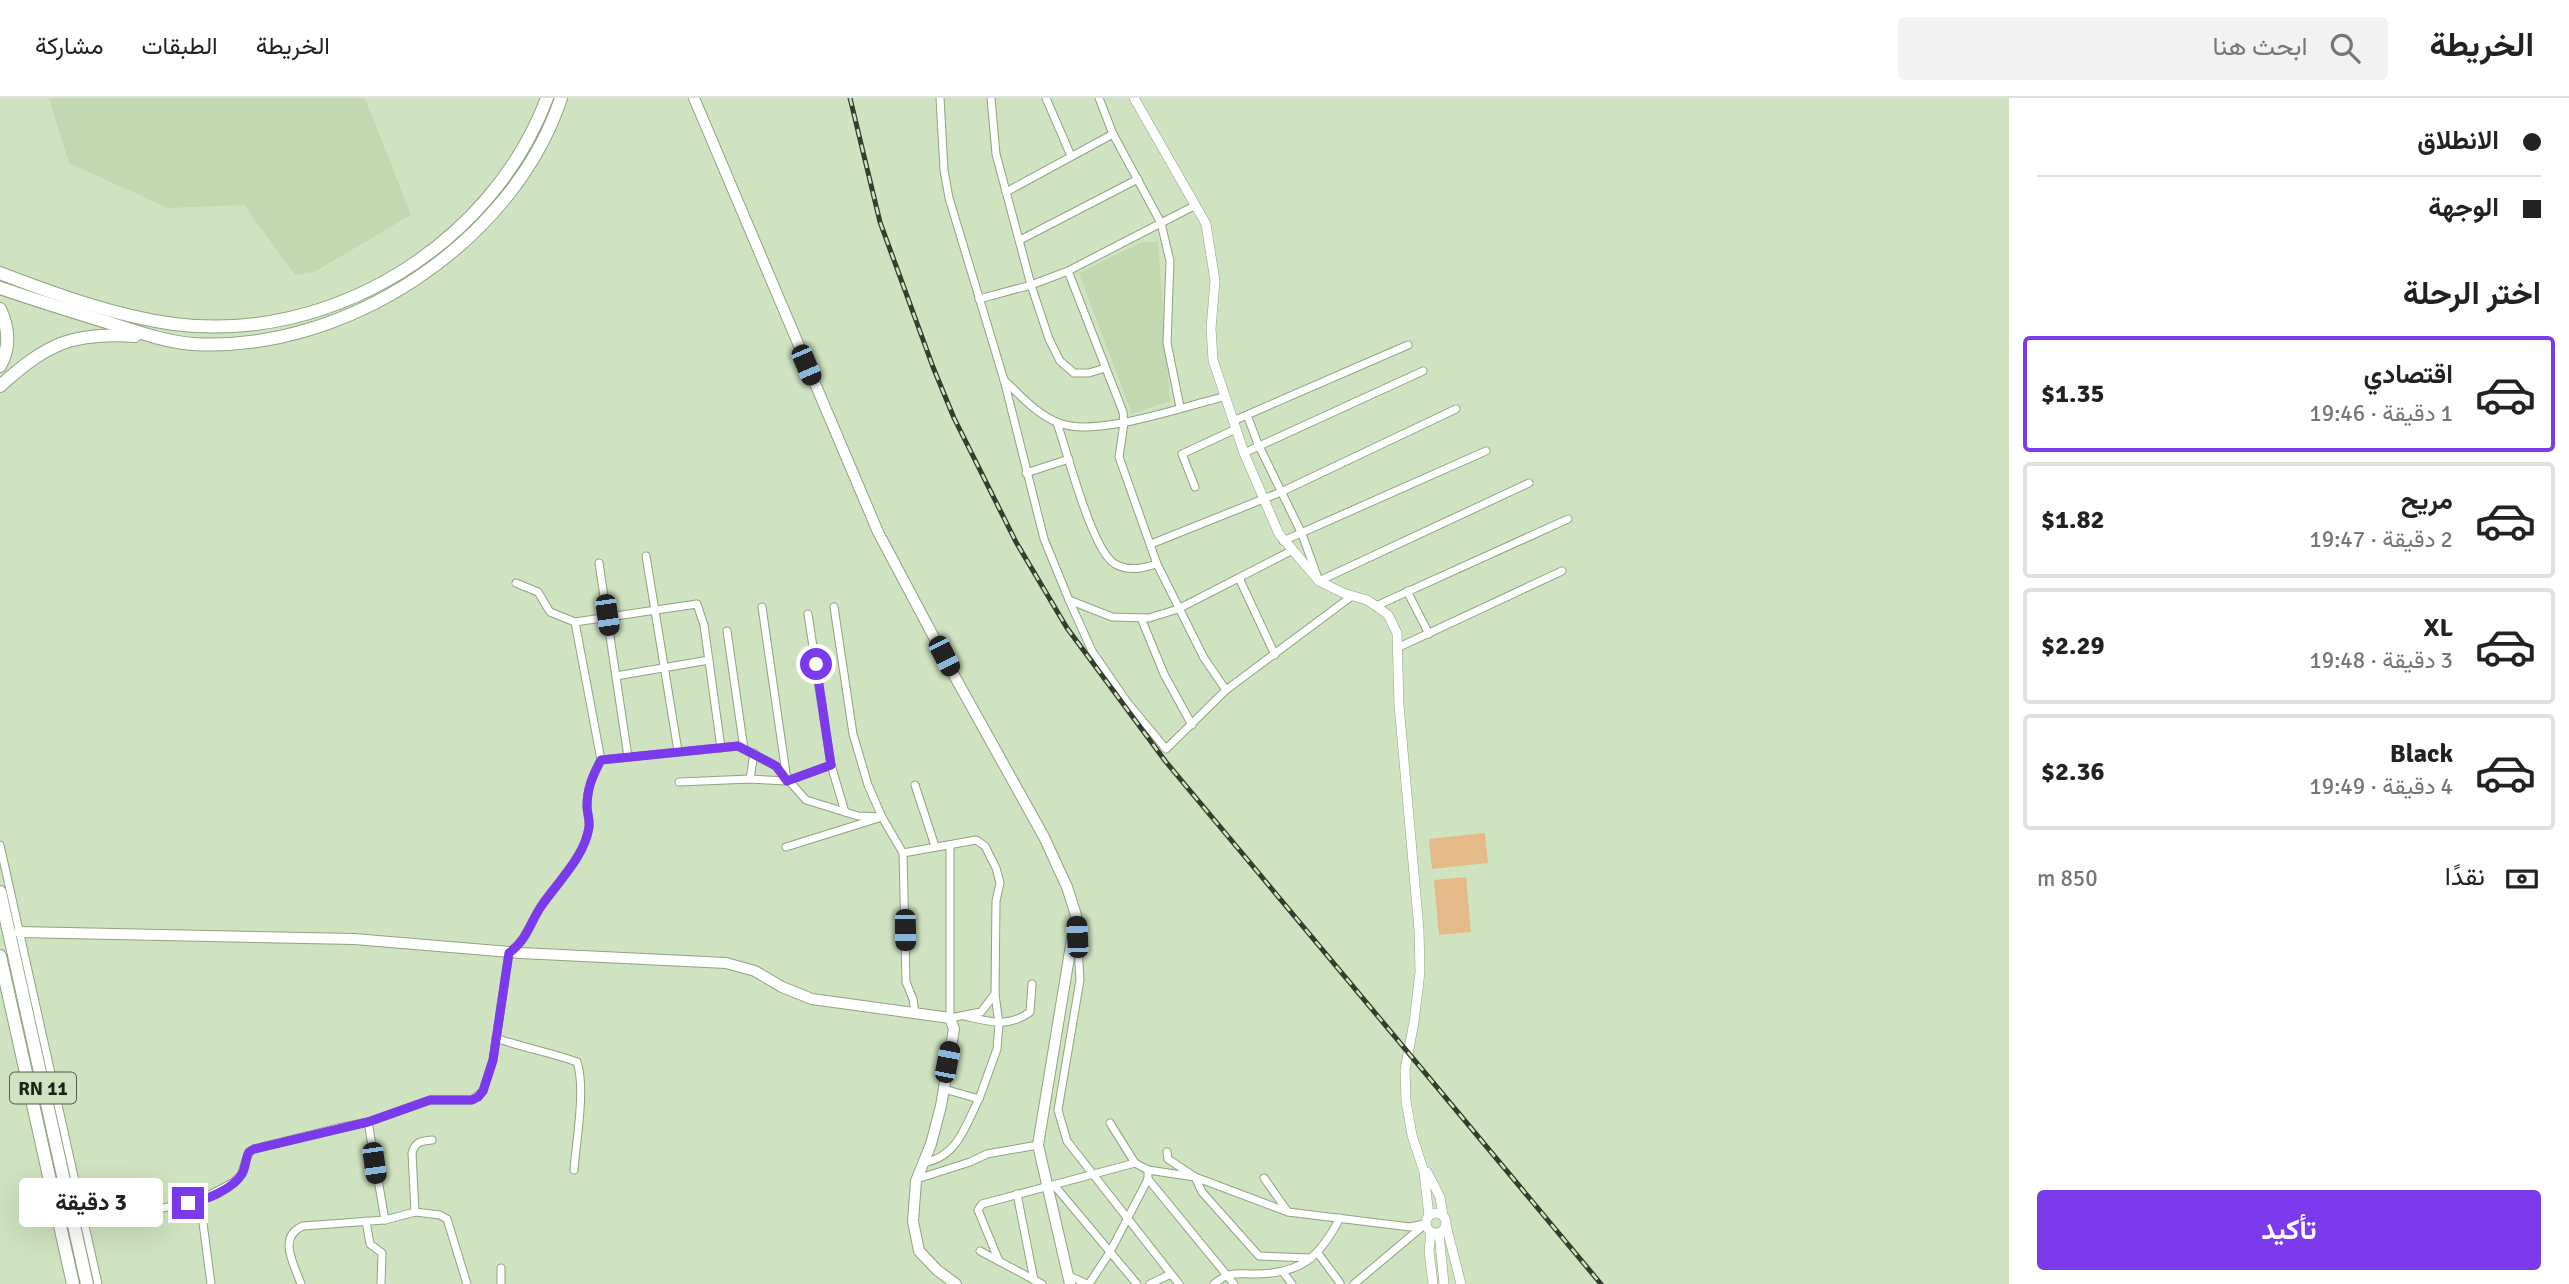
<!DOCTYPE html>
<html lang="ar">
<head>
<meta charset="utf-8">
<style>
  body { margin:0; font-family:Signika,Vazirmatn,sans-serif; background:#f2f2f2; color:#222; direction:rtl; height:100vh; display:flex; flex-direction:column; font-size:26px; white-space:nowrap }
  * { box-sizing:border-box; margin:0 }
  p { font-size:23px; color:#767676 }
  .icon { flex:none; width:38px; height:38px; fill:none; stroke:currentColor; stroke-width:2; stroke-linecap:round; stroke-linejoin:round }
  .map { position:relative; flex:1; overflow:hidden; direction:ltr }
  .details { display:flex; flex-direction:column; background:#fff; width:560px }
  .details>* { flex:none }
  .banner { display:grid; align-content:center; height:154px; padding:0 28px; background:#fff }
  .end { position:absolute; width:32px; height:32px; margin:-16px; border:9px solid #7c3aed; background:#fff; box-shadow:0 0 0 4px #fff }
  .from { border-radius:50% }
  .bubble { position:absolute; height:49px; border-radius:7px; background:#fff; box-shadow:0 7px 28px #0002; font-size:23px; font-weight:700; line-height:49px; text-align:center; direction:rtl }
  .car { position:absolute; width:21px; height:42px; margin:-21px -10px; border-radius:9px; box-shadow:0 0 5px 2px #0007; background:linear-gradient(#222 24%,#8ab4d8 0 40%,#222 0 76%,#8ab4d8 0 86%,#222 0) }
  .banner b { display:flex; align-items:center; gap:24px; height:66px; font-size:26px }
  .banner b+b { border-top:2px solid #e0e0e0 }
  .banner i { width:18px; height:18px; background:#222 }
  ul { padding:0; list-style:none }
  li { display:flex; align-items:center; gap:21px; height:116px; margin:0 14px 10px; padding:0 14px; border:4px solid #e0e0e0; border-radius:7px }
  li div { flex:1 }
  li b { display:block; font-size:26px }
  li em { font-style:normal; font-weight:700 }
  li.active { border-color:#7c3aed }
  li>.icon { width:63px; height:63px; stroke-width:1.5 }
  h2 { padding:0 28px; font-size:32px; line-height:84px }
  .pay { display:flex; align-items:center; gap:18px; height:77px; padding:0 28px; font-size:26px }
  .pay p { margin-inline-start:auto }
  .action { display:flex; gap:14px; margin-top:auto; padding:14px 28px }
  .action a { flex:1; height:80px; border-radius:7px; background:#7c3aed; color:#fff; font-size:28px; font-weight:700; line-height:80px; text-align:center }
  header { display:flex; align-items:center; gap:42px; box-sizing:border-box; height:98px; padding:0 35px; background:#fff; border-bottom:2px solid #e0e0e0 }
  header strong { font-size:33px }
  nav { display:flex; gap:38px; margin-inline-start:auto; font-size:24px }
  .search { width:490px; height:63px; background:#f2f2f2; display:flex; align-items:center; gap:18px; box-sizing:border-box; padding:0 24px; border-radius:7px; color:#767676; font-size:26px }
  main { display:flex; flex:1; min-height:0 }
  .map>svg:first-child { display:block }
</style>
</head>
<body>
<header>
<strong>الخريطة</strong>
<div class="search"><svg class="icon" aria-label="search" viewBox="0 0 24 24"><circle cx="10" cy="10" r="6"/><path d="M15 15l6 6"/></svg>ابحث هنا</div>
<nav><a>الخريطة</a><a>الطبقات</a><a>مشاركة</a></nav>
</header>
<main>
<section class="details">
<div class="banner">
<b><i class="from"></i>الانطلاق</b>
<b><i></i>الوجهة</b>
</div>
<h2>اختر الرحلة</h2>
<ul>
<li class="active"><svg class="icon" aria-label="car" viewBox="0 0 24 24"><path d="M5 17H2v-5l4-1 3-4h7l3 4 3 1v5h-3M9 17h6M6 11h13"/><circle cx="7" cy="17" r="2"/><circle cx="17" cy="17" r="2"/></svg><div><b>اقتصادي</b><p>1 دقيقة · 19:46</p></div><em>$1.35</em></li>
<li><svg class="icon" aria-label="car" viewBox="0 0 24 24"><path d="M5 17H2v-5l4-1 3-4h7l3 4 3 1v5h-3M9 17h6M6 11h13"/><circle cx="7" cy="17" r="2"/><circle cx="17" cy="17" r="2"/></svg><div><b>مريح</b><p>2 دقيقة · 19:47</p></div><em>$1.82</em></li>
<li><svg class="icon" aria-label="car" viewBox="0 0 24 24"><path d="M5 17H2v-5l4-1 3-4h7l3 4 3 1v5h-3M9 17h6M6 11h13"/><circle cx="7" cy="17" r="2"/><circle cx="17" cy="17" r="2"/></svg><div><b>XL</b><p>3 دقيقة · 19:48</p></div><em>$2.29</em></li>
<li><svg class="icon" aria-label="car" viewBox="0 0 24 24"><path d="M5 17H2v-5l4-1 3-4h7l3 4 3 1v5h-3M9 17h6M6 11h13"/><circle cx="7" cy="17" r="2"/><circle cx="17" cy="17" r="2"/></svg><div><b>Black</b><p>4 دقيقة · 19:49</p></div><em>$2.36</em></li>
</ul>
<div class="pay"><svg class="icon" aria-label="cash" viewBox="0 0 24 24"><path d="M3 7h18v10H3z"/><circle cx="12" cy="12" r="2"/></svg>نقدًا<p>850 m</p></div>
<div class="action"><a>تأكيد</a></div>
</section>
<div class="map">
<svg width="2009" height="1186" viewBox="0 0 2009 1186">
  <rect width="100%" height="100%" fill="#cfe3c0"/>
  <g fill="#c1d8b0">
    <polygon points="49,0 365,0 411,117 314,174 295,177 244,107 168,110 69,65"/>
    <polygon points="1142,144 1158,144 1170,303 1132,316 1079,175"/>
  </g>
  <g fill="#e4bb88">
    <polygon points="1485,735 1488,765 1432,771 1429,741"/>
    <polygon points="1466,779 1471,834 1439,837 1434,782"/>
  </g>
  <g fill="none" stroke-linecap="round" stroke-linejoin="round">
    <defs>
      <g id="minor">
        <polyline points="940,0 944,72 949,100 1004,282 1044,441 1069,502 1112,519 1149,520 1178,511 1291,453"/>
        <polyline points="991,0 996,56 1031,187 1049,241 1060,263 1074,275 1089,275 1105,270"/>
        <polyline points="1046,0 1071,58"/>
        <polyline points="1099,0 1113,36 1161,125 1170,163 1167,245 1180,309"/>
        <polyline points="1006,94 1113,36"/>
        <polyline points="1020,142 1138,81"/>
        <polyline points="1068,173 1123,314 1124,325 1119,359 1157,466 1204,560 1226,592"/>
        <polyline points="979,201 1031,187 1068,173 1196,107"/>
        <path d="M 1004,282 C 1020,297 1037,317 1059,325 C 1097,340 1183,308 1224,299"/>
        <polyline points="1247,317 1258,346 1302,436 1319,483 1529,385"/>
        <polyline points="1233,323 1408,247"/>
        <path d="M 1057,325 C 1067,353 1092,453 1115,466 C 1129,474 1143,470 1157,466"/>
        <polyline points="1244,355 1423,273"/>
        <polyline points="1026,375 1069,361"/>
        <polyline points="1195,389 1182,356 1236,331"/>
        <polyline points="1283,443 1486,353"/>
        <polyline points="1151,446 1281,394 1456,311"/>
        <polyline points="646,458 678,653"/>
        <polyline points="599,465 628,659"/>
        <polyline points="1239,480 1275,557"/>
        <polyline points="516,485 538,494 550,514 575,524 697,506 704,527 721,650"/>
        <polyline points="1407,493 1429,536"/>
        <polyline points="1069,502 1092,553 1127,604 1166,651 1226,592 1352,498"/>
        <polyline points="1376,508 1568,421"/>
        <polyline points="762,509 787,682"/>
        <polyline points="834,509 853,636 868,687 882,719 903,755 906,884 913,901 915,915"/>
        <polyline points="808,516 831,667 845,714"/>
        <polyline points="1141,520 1164,576 1192,627"/>
        <polyline points="575,524 601,662 738,648 776,668 806,702 858,718 882,719 786,749"/>
        <polyline points="727,533 744,651"/>
        <polyline points="1397,550 1562,473"/>
        <polyline points="616,578 709,562"/>
        <polyline points="750,681 754,655"/>
        <polyline points="679,684 750,681 787,683 831,667"/>
        <polyline points="915,687 935,748"/>
        <polyline points="0,747 98,1186"/>
        <polyline points="950,747 950,920 981,914 995,896"/>
        <polyline points="903,755 976,742 985,748 996,770 1000,785 996,803 995,896 999,926 997,951 979,1001 944,991"/>
        <polyline points="1077,833 1080,882 1058,1012 1067,1043 1179,1186"/>
        <path d="M 965,918 C 990,924 1008,930 1030,914 L 1032,886"/>
        <path d="M 496,940 C 523,950 551,954 577,964 C 586,990 576,1044 574,1072"/>
        <polyline points="1110,1025 1135,1065 1148,1072 1148,1081 1234,1186"/>
        <path d="M 432,1042 C 421,1043 415,1044 412,1055 L 415,1114 L 440,1117 L 447,1121 L 467,1186"/>
        <polyline points="1167,1054 1168,1061 1195,1079 1202,1094 1259,1158 1311,1160"/>
        <path d="M 923,1065 C 958,1059 965,1028 979,1001"/>
        <polyline points="1148,1072 1195,1079 1288,1114"/>
        <polyline points="1264,1080 1288,1114 1410,1129 1424,1126"/>
        <polyline points="917,1081 970,1064 987,1056 1038,1047"/>
        <polyline points="1054,1087 1137,1186"/>
        <polyline points="1017,1096 1034,1182"/>
        <polyline points="196,1104 234,1084 241,1077 249,1054 254,1051 338,1030 368,1024"/>
        <path d="M 385,1122 L 368,1024 L 430,1002 L 472,1002 L 483,993 L 493,962 L 509,854 C 528,842 530,824 542,807 C 558,784 585,758 589,729 C 590,722 587,715 587,708 C 587,690 593,677 601,662"/>
        <polyline points="366,1123 370,1146 382,1155 381,1186"/>
        <polyline points="84,1124 196,1104 203,1125 211,1186"/>
        <polyline points="980,1153 1042,1186"/>
        <polyline points="1317,1154 1340,1185"/>
        <polyline points="999,1163 978,1112 982,1106 1135,1065"/>
        <polyline points="501,1170 501,1186"/>
        <polyline points="1283,1174 1292,1186"/>
        <polyline points="1069,1178 1087,1186"/>
        <path d="M 301,1186 C 294,1166 277,1139 303,1128 L 385,1122 L 415,1114"/>
        <polyline points="1089,1186 1110,1154 1148,1081"/>
        <polyline points="1150,1186 1171,1176"/>
        <path d="M 1214,1186 C 1230,1173 1234,1176 1254,1176 C 1301,1176 1319,1160 1340,1120"/>
        <polyline points="1354,1186 1423,1128"/>
      </g>
      <g id="tertiary">
        <polyline points="1134,0 1206,126 1215,183 1211,230 1213,262 1244,355 1279,436 1319,483 1343,495 1367,502 1376,508 1388,517 1397,535 1399,607 1419,832 1420,874 1414,924 1405,972 1406,1003 1412,1037 1424,1074 1429,1118"/>
        <polyline points="1427,1074 1440,1099 1443,1118"/>
        <circle cx="1436" cy="1125" r="10"/>
        <polyline points="1446,1127 1461,1186"/>
        <polyline points="1431,1134 1429,1153 1433,1186"/>
        <polyline points="1439,1135 1444,1186"/>
      </g>
      <polyline id="secondary" points="19,834 354,841 521,855 726,865 755,873 782,889 812,901 950,920 954,931 941,1008 931,1046 916,1083 913,1123 919,1153 937,1172 956,1186"/>
      <polyline id="primary" points="694,0 878,434 955,579 1044,739 1067,789 1076,817 1038,1047 1070,1186"/>
      <g id="trunk">
        <path d="M 0,175 C 55,196 115,218 174,226 C 330,246 492,147 547,0"/>
        <path d="M 0,190 C 38,203 77,215 116,227 C 141,235 167,244 193,246 C 345,255 513,145 561,0"/>
        <path d="M 0,211 C 9,230 10,250 0,268"/>
        <path d="M 0,288 C 47,246 71,234 135,238"/>
        <polyline points="0,794 87,1186"/>
        <polyline points="0,858 73,1186"/>
      </g>
    </defs>
    <use href="#minor" stroke="#90a382" stroke-width="9"/>
    <use href="#tertiary" stroke="#90a382" stroke-width="10"/>
    <use href="#secondary" stroke="#90a382" stroke-width="12"/>
    <use href="#primary" stroke="#90a382" stroke-width="12"/>
    <use href="#trunk" stroke="#90a382" stroke-width="14"/>
    <use href="#minor" stroke="#fff" stroke-width="7"/>
    <use href="#tertiary" stroke="#fff" stroke-width="9"/>
    <use href="#secondary" stroke="#fff" stroke-width="10"/>
    <use href="#primary" stroke="#fff" stroke-width="10"/>
    <use href="#trunk" stroke="#fff" stroke-width="12"/>
    <defs>
      <polyline id="rail" points="850,0 880,124 933,269 954,320 1016,444 1067,530 1166,664 1601,1186"/>
    </defs>
    <use href="#rail" stroke="#353e2e" stroke-width="5"/>
    <use href="#rail" stroke="#cfe3c0" stroke-width="2.5" stroke-dasharray="8" stroke-linecap="butt"/>
  </g>
  <g fill="none" stroke-linecap="round" stroke-linejoin="round">
    <path stroke="#7c3aed" stroke-width="9" d="M 188,1105 C 205,1103 233,1091 242,1076 C 246,1069 245,1061 249,1054 L 254,1051 L 368,1024 L 430,1002 L 472,1002 L 478,999 L 483,993 L 493,962 L 509,855 C 527,842 530,824 542,807 C 558,784 585,758 589,729 C 590,722 587,715 587,708 C 587,690 593,677 601,662 L 738,648 L 776,668 L 787,683 L 831,667 L 816,566"/>
  </g>
  <g text-anchor="middle" stroke-width="5" stroke-linejoin="round" paint-order="stroke">
    <rect fill="#cfe3c0" stroke="#525d4a" stroke-width="2" x="10" y="974.5" width="66" height="31" rx="5"/>
    <g font-size="19" font-weight="bold" fill="#1d2417">
      <text x="43" y="997">RN 11</text>
    </g>
  </g>
</svg>
<i class="end from" style="left:816px;top:566px"></i>
<i class="end" style="left:188px;top:1105px"></i>
<div class="bubble" style="left:19px;top:1080px;width:144px">3 دقيقة</div>
<i class="car" style="left:806px;top:267px;rotate:157deg"></i>
<i class="car" style="left:607px;top:517px;rotate:172deg"></i>
<i class="car" style="left:944px;top:558px;rotate:153deg"></i>
<i class="car" style="left:905px;top:832px;rotate:179deg"></i>
<i class="car" style="left:1077px;top:839px;rotate:357deg"></i>
<i class="car" style="left:947px;top:964px;rotate:11deg"></i>
<i class="car" style="left:374px;top:1065px;rotate:172deg"></i>
</div>
</main>
</body>
</html>
